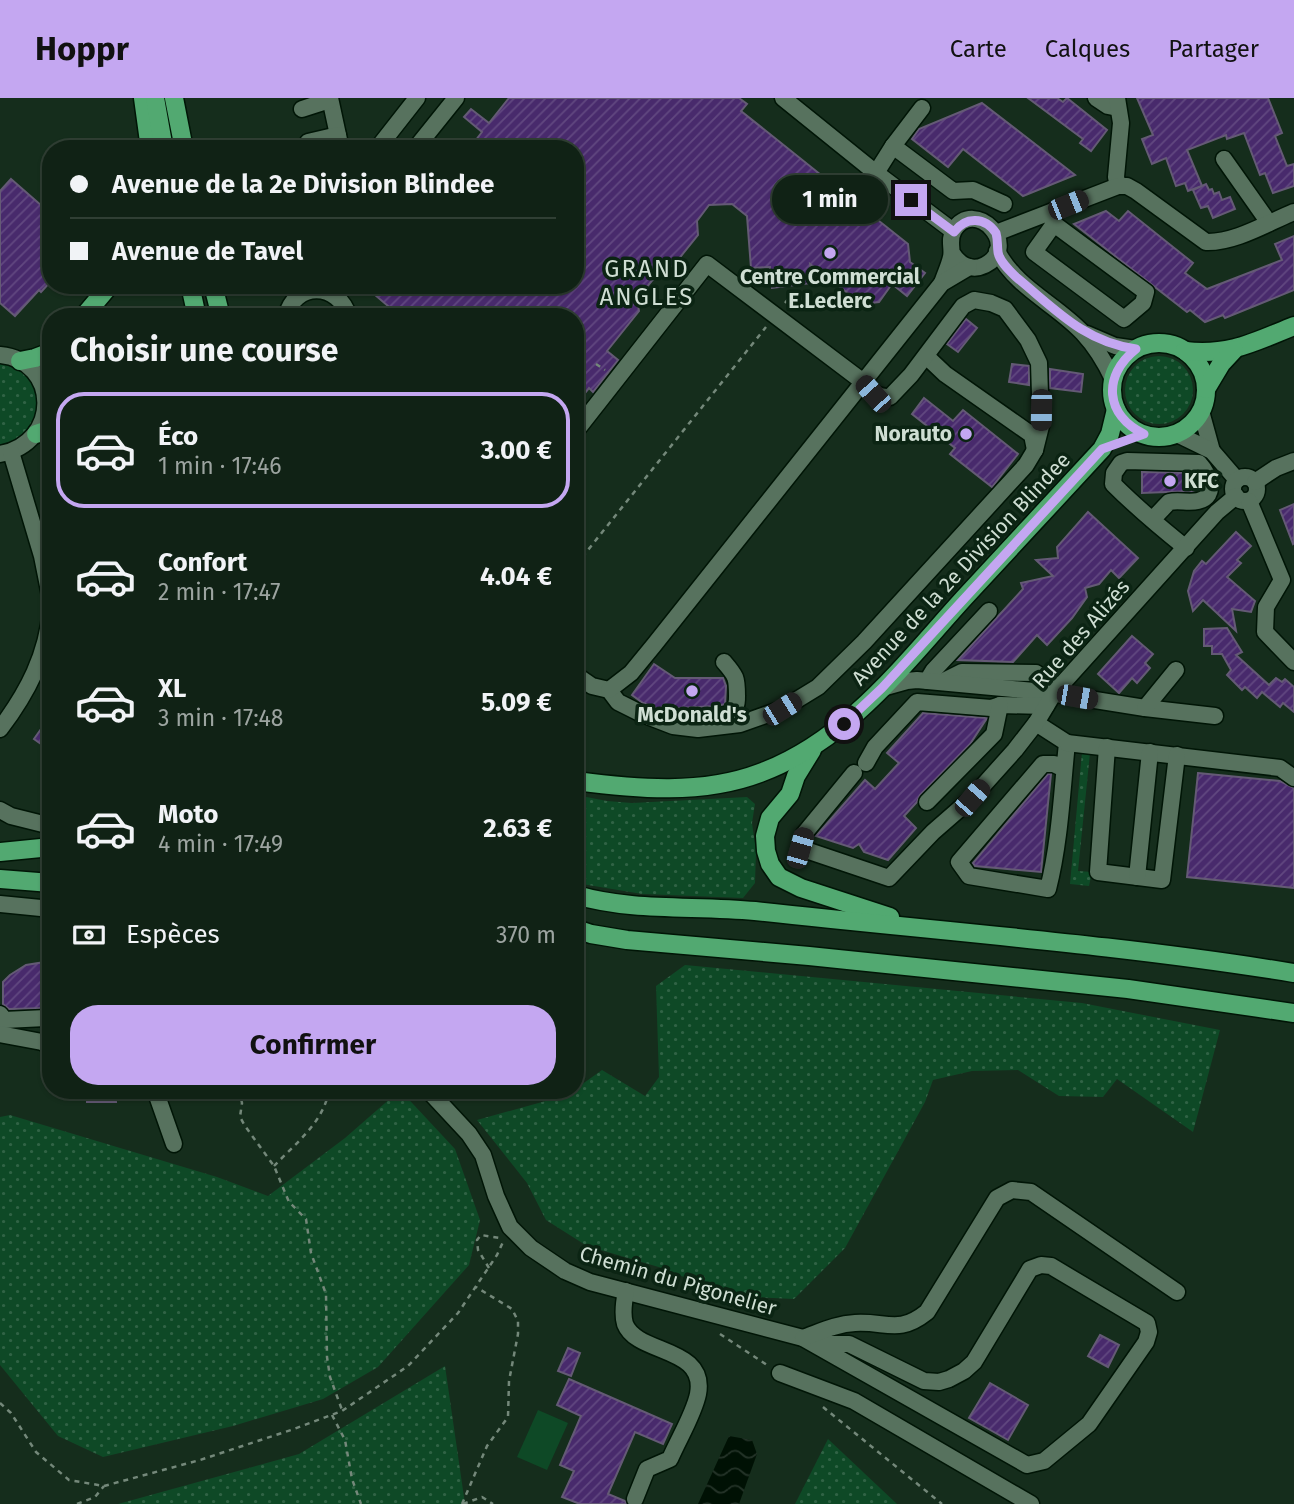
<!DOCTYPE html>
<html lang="fr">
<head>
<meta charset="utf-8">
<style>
  body { margin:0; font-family:"Fira Sans",sans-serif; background:#192a1e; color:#f1f3f6; height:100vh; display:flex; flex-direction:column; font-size:26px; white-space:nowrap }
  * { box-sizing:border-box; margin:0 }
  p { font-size:23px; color:#9ca4a0 }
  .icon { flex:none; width:38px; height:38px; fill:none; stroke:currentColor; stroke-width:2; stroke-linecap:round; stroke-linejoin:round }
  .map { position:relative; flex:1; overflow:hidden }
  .drawer { position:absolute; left:42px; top:210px; width:542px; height:791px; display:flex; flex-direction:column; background:#102215; border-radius:28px; box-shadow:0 2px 5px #0004,0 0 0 2px #303f34 }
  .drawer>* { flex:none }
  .banner { position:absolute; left:42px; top:42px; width:542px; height:154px; border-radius:28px; box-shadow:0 2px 5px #0004,0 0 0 2px #303f34; display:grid; align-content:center; height:154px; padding:0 28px; background:#102215 }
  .end { position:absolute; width:32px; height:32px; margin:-16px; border:9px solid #c4a7f1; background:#111; box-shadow:0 0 0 4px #111 }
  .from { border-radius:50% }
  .bubble { position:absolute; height:49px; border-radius:24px; background:#102215; box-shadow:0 2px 5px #0004,0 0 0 2px #303f34; font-size:23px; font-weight:700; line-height:49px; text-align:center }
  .car { position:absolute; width:21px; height:42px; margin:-21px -10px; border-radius:9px; box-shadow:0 0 5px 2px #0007; background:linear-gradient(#222 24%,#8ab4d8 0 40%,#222 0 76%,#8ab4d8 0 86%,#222 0) }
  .banner b { display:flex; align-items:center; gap:24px; height:66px; font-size:26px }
  .banner b+b { border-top:2px solid #303f34 }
  .banner i { width:18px; height:18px; background:#f1f3f6 }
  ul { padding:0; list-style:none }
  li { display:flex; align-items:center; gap:21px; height:116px; margin:0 14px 10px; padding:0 14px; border:4px solid transparent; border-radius:28px }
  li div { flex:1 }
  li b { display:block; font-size:26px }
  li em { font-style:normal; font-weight:700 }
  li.active { border-color:#c4a7f1 }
  li>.icon { width:63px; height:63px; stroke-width:1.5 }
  h2 { padding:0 28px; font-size:32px; line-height:84px }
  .pay { display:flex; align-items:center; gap:18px; height:77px; padding:0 28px; font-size:26px }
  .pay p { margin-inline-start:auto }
  .primary-button { display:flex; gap:14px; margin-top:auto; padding:14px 28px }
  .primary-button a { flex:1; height:80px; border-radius:28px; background:#c4a7f1; color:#111; font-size:28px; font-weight:700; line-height:80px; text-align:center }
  header { display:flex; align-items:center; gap:42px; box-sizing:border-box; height:98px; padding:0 35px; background:#c4a7f1; color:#111 }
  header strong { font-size:33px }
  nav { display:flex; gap:38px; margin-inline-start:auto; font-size:24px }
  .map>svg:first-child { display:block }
</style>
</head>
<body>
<header>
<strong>Hoppr</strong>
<nav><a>Carte</a><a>Calques</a><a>Partager</a></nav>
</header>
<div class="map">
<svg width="1294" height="1406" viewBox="0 0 1294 1406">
  <defs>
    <pattern id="grass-dots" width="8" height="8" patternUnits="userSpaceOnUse" patternTransform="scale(1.75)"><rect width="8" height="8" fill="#0e4926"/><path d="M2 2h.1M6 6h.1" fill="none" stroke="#306345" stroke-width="1.8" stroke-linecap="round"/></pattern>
    <pattern id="water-waves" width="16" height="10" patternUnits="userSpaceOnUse" patternTransform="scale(1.75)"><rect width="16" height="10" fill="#001104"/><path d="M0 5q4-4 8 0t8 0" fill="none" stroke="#243328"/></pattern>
    <pattern id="building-hatch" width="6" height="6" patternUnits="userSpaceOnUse" patternTransform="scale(1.75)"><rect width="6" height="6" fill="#482a6c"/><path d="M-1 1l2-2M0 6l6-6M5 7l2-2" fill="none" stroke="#614880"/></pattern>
  </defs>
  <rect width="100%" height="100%" fill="#152d1c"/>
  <g fill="url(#grass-dots)">
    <circle cx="1159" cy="292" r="34"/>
    <path d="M 0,263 C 50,272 50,336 0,347 Z"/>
    <polygon points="1082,654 1090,655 1078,773 1092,774 1089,788 1070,786"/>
    <polygon points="576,697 607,703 632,705 747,699 755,706 752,725 756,753 755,785 743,800 642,796 576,785"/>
    <polygon points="685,867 1082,905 1220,932 1193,1034 1117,981 1103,999 1059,998 1018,972 972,973 933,982 925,1004 845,1150 794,1201 730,1198 662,1170 587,1148 546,1122 527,1085 477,1022 567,997 602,972 645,998 659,979 656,888"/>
    <polygon points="400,992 455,1051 480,1122 469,1167 378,1269 323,1301 233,1328 103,1359 58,1338 0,1267 0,1019 10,1017 217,1079 268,1098 345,1040"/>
    <polygon points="445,1268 465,1406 118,1406 299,1356"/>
    <polygon points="828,1341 897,1406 795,1406"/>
  </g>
  <polygon fill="#0e4926" points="538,1312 568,1325 547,1372 517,1359"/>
  <polygon fill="url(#water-waves)" points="729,1338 752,1342 757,1356 739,1406 698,1406"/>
  <g fill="url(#building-hatch)" stroke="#645a75" stroke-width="2">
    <polygon points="509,0 739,0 747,6 741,13 851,101 853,117 869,115 908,146 910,164 925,175 907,198 892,186 879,204 862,206 810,166 812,185 772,190 770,169 751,170 747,118 732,106 709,107 697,123 698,137 673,168 663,169 637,201 639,213 607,253 618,262 593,294 589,290 576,306 576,219 401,219 375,197 384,187 576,187 576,51 469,51 482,34 464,19 471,11 489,25"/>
    <polygon points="1028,0 1057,0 1063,4 1067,0 1107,32 1091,53 1080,45 1083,41"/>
    <polygon points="1137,0 1268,0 1282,35 1275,38 1287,68 1294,66 1294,88 1273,95 1265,75 1260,77 1244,35 1227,41 1226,37 1187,52 1202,88 1188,93 1185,85 1176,88 1166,60 1152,66 1142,41 1153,37"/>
    <polygon points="982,5 1075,77 1023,98 963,51 948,69 912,41 919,31"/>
    <polygon points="11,81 51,116 51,183 41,194 39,192 15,218 0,205 0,93"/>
    <polygon points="1206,86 1209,92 1212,91 1214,96 1219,94 1222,102 1230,99 1235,111 1213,120 1208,108 1201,110 1193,92"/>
    <polygon points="1106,113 1119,123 1128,113 1193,165 1185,175 1207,191 1282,162 1275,146 1294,138 1294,192 1225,220 1223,217 1205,224 1190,212 1187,214 1074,126"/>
    <polygon points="966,221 977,230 958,254 947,246"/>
    <polygon points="1012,266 1029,268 1029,287 1009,284"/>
    <polygon points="1050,271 1083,276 1081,294 1050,290"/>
    <polygon points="924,300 953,323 963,312 1018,356 992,389 950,356 955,350 912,316"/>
    <polygon points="1142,374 1194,375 1199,390 1193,393 1142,395"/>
    <polygon points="1294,406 1294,445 1293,446 1280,412"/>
    <polygon points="1088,414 1138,460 1119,480 1111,472 1099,486 1085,490 1087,499 1072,520 1047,547 1037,537 1013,564 958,562 1023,491 1021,485 1053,478 1036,462 1058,460 1057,449"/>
    <polygon points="1236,434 1251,448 1237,462 1241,465 1227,479 1255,503 1251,514 1232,511 1236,533 1203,502 1193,513 1188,493 1194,473 1202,463 1206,466"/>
    <polygon points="1227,530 1242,554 1236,557 1269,587 1276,580 1282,584 1285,581 1294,589 1294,614 1283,605 1280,609 1262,594 1257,600 1245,589 1242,592 1227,577 1231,572 1222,556 1212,556 1212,548 1204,548 1204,531"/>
    <polygon points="1132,538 1153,556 1145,565 1150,570 1137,585 1132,580 1119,595 1098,576"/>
    <polygon points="654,566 675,580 723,580 726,588 725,606 717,608 659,611 643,605 632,597"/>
    <polygon points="923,615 987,620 970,646 920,697 917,704 904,718 916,730 888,762 864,754 859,746 853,750 816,738 865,682 875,691 899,665 887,655"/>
    <polygon points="51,617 51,653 34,641"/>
    <polygon points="1198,675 1280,683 1294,690 1294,790 1187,779"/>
    <polygon points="1048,676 1051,676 1041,774 975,768 973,765"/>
    <polygon points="51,863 49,910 9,911 3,906 3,884 10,877 26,867"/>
    <polygon points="87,992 115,992 116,1004 87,1004"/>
    <polygon points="1100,1237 1119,1247 1108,1269 1088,1258"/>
    <polygon points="568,1250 580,1255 571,1278 558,1273"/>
    <polygon points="569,1281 672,1326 663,1346 635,1334 608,1396 625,1403 626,1406 580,1406 562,1399 574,1373 560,1367 581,1318 557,1307"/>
    <polygon points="990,1285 1028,1307 1008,1342 969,1320"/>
  </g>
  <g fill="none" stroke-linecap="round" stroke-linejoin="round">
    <defs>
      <g id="minor">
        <polyline points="330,0 341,51"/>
        <polyline points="783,0 876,75 953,133"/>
        <polyline points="1096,0 1108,8 1118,10"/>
        <polyline points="1117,0 1121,25 1116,79 1118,88"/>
        <polyline points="302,11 330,2"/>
        <polyline points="308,44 338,37"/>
        <polyline points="893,48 953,93 973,92 1004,106"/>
        <polyline points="377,51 417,0"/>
        <polyline points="415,51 456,0"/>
        <polyline points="1224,61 1269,125"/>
        <polyline points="876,75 893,48 922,10"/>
        <polyline points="1050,115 1054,126 1034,154 1124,221 1143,205 1146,194 1054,126"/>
        <path d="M 996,135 L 1118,88 L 1127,88 L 1136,93 L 1206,144 C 1235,145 1267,125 1294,114"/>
        <path d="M 997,153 C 1016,190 1056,206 1083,235 C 1096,249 1105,264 1113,281"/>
        <path d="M 942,185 C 945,176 949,168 951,159 C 953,150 948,142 954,132 C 975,99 1022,148 985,167 C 971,174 959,166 952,155"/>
        <path d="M 286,219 C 294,183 339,184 349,219"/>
        <polyline points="1087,236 1115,248 1136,251"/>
        <path d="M 0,257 C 60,263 61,345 0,356"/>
        <polyline points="926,258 945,276 1032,337 1035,352"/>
        <polyline points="1201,313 1212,353"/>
        <path d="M 576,333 L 707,166 L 862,283 C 871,294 876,299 890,299 L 911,277 L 963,208 L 974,202 L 991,205 L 1005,211 L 1028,242 L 1039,265 L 1041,328 L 1035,352 L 1026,367 L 864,544 L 818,589 L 782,611 L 740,626 L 698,631 L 673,628 L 642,616 L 618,604 L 609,592 L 592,588 L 576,577"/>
        <polyline points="1177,336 1212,353 1237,382"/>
        <polyline points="11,354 42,458 51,503"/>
        <circle cx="1245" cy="391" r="12"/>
        <polyline points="1255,384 1276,370 1294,363"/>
        <polyline points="1249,403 1282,482 1266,509 1265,534 1294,564"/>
        <path d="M 1152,422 L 1169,404 C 1178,402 1189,405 1198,403 C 1219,398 1208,375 1199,365 L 1127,363 L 1121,365 L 1114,375 L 1113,386 C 1136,409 1161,430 1186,450"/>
        <polyline points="927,583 933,573 989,513"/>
        <polyline points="942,584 962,574 1036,575 1059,589"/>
        <polyline points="882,590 907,583 917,582 1045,594 1145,610 1215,618"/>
        <polyline points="609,592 631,575 654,547 942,185 969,169"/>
        <polyline points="1145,610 1176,572"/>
        <path d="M 1036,625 L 1067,645 C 1062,693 1060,744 1048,791 L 969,778 L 959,764 L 1043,666 L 1054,666 L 1064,671"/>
        <path d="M 675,627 C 682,624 689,621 696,620 C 715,617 738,624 737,598 C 737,579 736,578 724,564"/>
        <path d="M 0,631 C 28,594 47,557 51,511"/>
        <polyline points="1067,645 1280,670 1294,680"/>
        <polyline points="1107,649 1098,774 1162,782 1177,657"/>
        <polyline points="866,665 875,649 917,604 991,610 1000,607 1046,608"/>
        <polyline points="854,675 804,736 800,750 889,780 933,734 972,700 1015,652 1036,625 1054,595 1217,414 1236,398"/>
        <polyline points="927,704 994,636 1000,607"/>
        <polyline points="0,712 11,718 51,728"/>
        <polyline points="1137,779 1150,654"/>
        <polyline points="0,806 51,811"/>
        <polyline points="0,916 4,922 46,920"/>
        <polyline points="0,936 42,944 51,949"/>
        <polyline points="155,992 174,1046"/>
        <polyline points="428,992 469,1036 483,1057 496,1098 510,1129 531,1150 565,1173 590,1184 803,1240 1027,1367 1044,1363 1089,1326 1146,1244 1149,1234 1147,1225 1051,1168 1041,1167 1030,1171 974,1264 964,1273 949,1281 939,1284 924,1283 849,1246 815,1246"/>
        <path d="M 626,1193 C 624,1203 622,1216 625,1226 C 637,1257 707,1248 698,1296 C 694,1316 678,1342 670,1361 L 647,1371 L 635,1401"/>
        <path d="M 803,1240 C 820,1234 836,1226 855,1225 C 887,1223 898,1237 927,1214 L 997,1100 L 1012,1092 L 1031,1094 L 1177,1194"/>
        <polyline points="780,1275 854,1303 1031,1406"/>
      </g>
      <g id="major">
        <polyline points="143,0 150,51"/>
        <polyline points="155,0 164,51"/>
        <polyline points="174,0 184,51"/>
        <polyline points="190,187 197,219"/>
        <polyline points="213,187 221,219"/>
        <polyline points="83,219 110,187"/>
        <circle cx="1159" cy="292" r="47"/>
        <path d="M 1185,253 C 1230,258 1254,244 1294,228"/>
        <polyline points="20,263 35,260 51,254"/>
        <polyline points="1206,291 1221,266 1234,252"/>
        <polyline points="36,336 51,331"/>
        <polyline points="812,652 796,678 790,696 770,720 765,738 766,753 770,766 779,779 801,790 890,819"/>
        <path d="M 576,683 C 637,691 702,697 760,675 C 847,643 904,566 964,500 C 1010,450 1056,401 1102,351 L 1110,336 L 1116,311"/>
        <polyline points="0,754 51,749"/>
        <polyline points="0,781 51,785"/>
        <path d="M 576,797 C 634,814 695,807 755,813 C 935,833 1116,846 1294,875"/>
        <polyline points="576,831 591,836 627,842 809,858 1128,891 1294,915"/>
      </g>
    </defs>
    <use href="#minor" stroke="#001506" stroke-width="19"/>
    <use href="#major" stroke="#001506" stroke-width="21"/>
    <g stroke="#74887a" stroke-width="2.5" stroke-dasharray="5 5" stroke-linecap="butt">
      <polyline points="785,205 793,195"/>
      <polyline points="596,266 605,272"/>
      <polyline points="576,467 766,229"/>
      <polyline points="239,992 242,1005 240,1019 245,1028 274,1068 289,1104 306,1121 311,1155 326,1196 327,1259 330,1279 342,1312"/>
      <path d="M 274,1068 C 295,1046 324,1024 329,992"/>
      <polyline points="489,1170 478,1152 477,1142 481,1137 500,1140"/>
      <polyline points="720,1236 767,1267"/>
      <polyline points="0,1305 11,1315 36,1354 69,1382 104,1388 200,1362 294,1331 342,1313 408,1268 458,1215 497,1157 503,1144"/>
      <polyline points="823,1309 942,1406"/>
      <polyline points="332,1317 345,1342 352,1381 361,1406"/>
      <polyline points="77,1406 95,1399 104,1388"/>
      <polyline points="462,1406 487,1348 508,1319 509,1283 518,1236 518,1223 512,1211 476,1189"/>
      <polyline points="463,1406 482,1399 493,1406"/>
    </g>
    <use href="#minor" stroke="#57725e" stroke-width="16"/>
    <use href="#major" stroke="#52a971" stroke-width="18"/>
  </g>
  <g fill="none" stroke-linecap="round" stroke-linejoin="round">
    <path stroke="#c4a7f1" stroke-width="9" d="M 844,626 L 882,590 L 1102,351 L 1144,336 C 1105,317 1102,278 1136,251 C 1084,244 1055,211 1016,179 C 1010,173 999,163 998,154 C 997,147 998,142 996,135 C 985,119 966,118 954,134 L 911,102"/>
  </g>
  <g fill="#c4a7f1" stroke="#0b2413" stroke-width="2.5">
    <circle cx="830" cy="155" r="7"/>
    <circle cx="966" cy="336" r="7"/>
    <circle cx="1170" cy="383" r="7"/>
    <circle cx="692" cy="593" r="7"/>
  </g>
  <g text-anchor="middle" stroke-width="7" stroke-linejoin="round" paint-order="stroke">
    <g font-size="21" font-weight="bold" fill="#cfded3" stroke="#0b2413">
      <text x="830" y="186">Centre Commercial<tspan x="830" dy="24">E.Leclerc</tspan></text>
      <text x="952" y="343" text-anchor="end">Norauto</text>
      <text x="1184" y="390" text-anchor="start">KFC</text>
      <text x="692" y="624">McDonald's</text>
    </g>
    <g font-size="21" fill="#cfded3" stroke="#0b2413">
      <text transform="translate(961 471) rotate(-47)" y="7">Avenue de la 2e Division Blindee</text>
      <text transform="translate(1081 536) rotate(-49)" y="7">Rue des Alizés</text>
      <text transform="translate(678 1183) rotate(16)" y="7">Chemin du Pigonelier</text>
    </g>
    <g font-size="24" letter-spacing="2" fill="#cfded3" stroke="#0b2413">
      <text x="647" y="179">GRAND<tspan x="647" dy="28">ANGLES</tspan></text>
    </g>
  </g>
</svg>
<i class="end from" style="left:844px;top:626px"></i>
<i class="end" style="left:911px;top:102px"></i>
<div class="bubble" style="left:772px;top:77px;width:116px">1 min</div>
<i class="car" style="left:1068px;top:107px;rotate:68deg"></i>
<i class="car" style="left:873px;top:296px;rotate:318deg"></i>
<i class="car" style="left:1041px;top:312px;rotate:181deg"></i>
<i class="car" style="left:1077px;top:599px;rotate:100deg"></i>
<i class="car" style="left:782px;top:611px;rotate:58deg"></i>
<i class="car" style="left:972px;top:700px;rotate:41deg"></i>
<i class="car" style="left:800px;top:750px;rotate:16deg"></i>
<div class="banner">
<b><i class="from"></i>Avenue de la 2e Division Blindee</b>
<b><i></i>Avenue de Tavel</b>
</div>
<section class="drawer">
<h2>Choisir une course</h2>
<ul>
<li class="active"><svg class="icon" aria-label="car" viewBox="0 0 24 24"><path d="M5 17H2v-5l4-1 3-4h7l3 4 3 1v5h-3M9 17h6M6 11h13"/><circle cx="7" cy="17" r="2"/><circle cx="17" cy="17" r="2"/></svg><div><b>Éco</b><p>1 min · 17:46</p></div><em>3.00 €</em></li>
<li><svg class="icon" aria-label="car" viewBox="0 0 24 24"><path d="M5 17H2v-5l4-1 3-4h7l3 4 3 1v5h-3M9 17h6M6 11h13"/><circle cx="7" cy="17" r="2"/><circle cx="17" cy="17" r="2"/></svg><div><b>Confort</b><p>2 min · 17:47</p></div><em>4.04 €</em></li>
<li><svg class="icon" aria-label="car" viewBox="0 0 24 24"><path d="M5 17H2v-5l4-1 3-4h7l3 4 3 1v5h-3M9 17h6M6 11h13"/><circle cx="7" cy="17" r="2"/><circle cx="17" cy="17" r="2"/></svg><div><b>XL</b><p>3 min · 17:48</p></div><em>5.09 €</em></li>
<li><svg class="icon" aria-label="car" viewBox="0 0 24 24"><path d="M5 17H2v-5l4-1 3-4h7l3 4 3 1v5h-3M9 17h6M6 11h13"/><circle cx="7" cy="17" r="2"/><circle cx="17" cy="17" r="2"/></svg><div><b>Moto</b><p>4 min · 17:49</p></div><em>2.63 €</em></li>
</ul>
<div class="pay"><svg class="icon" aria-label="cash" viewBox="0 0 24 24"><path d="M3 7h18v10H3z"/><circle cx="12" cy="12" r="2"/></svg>Espèces<p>370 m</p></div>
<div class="primary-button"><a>Confirmer</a></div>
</section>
</div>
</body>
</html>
